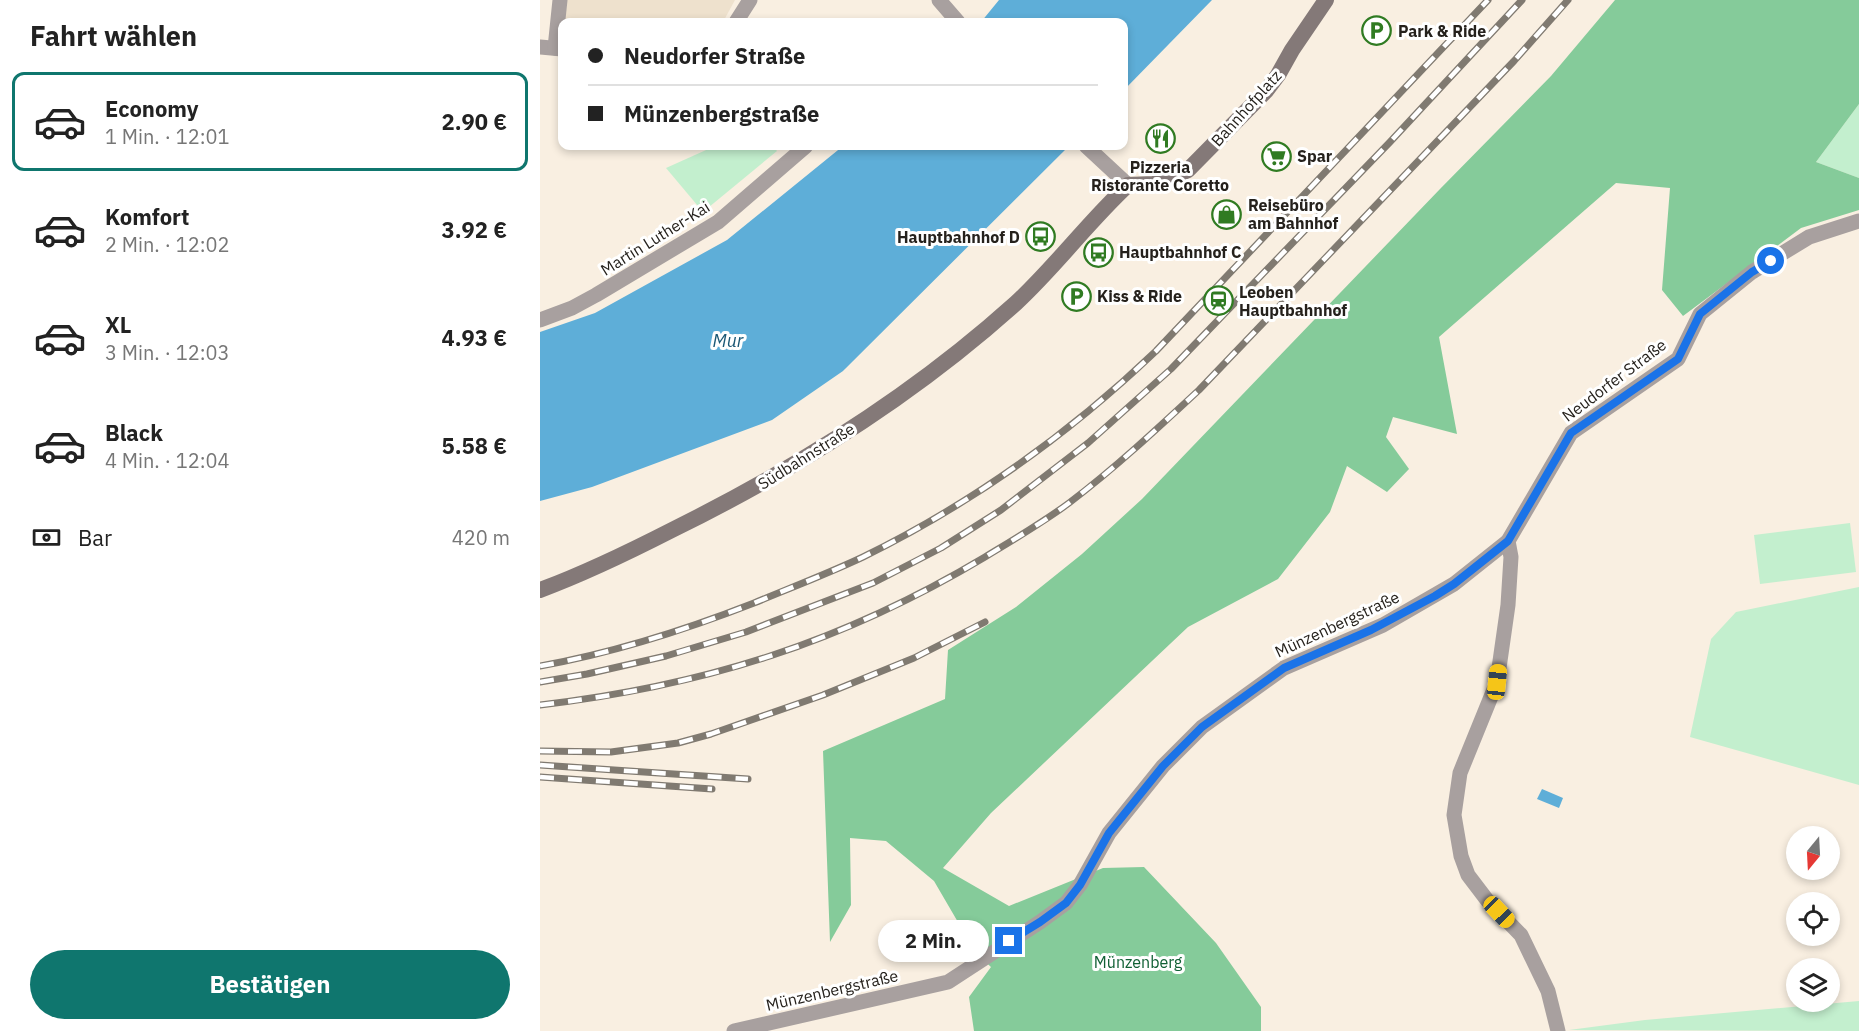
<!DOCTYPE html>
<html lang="de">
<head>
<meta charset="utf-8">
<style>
  body { margin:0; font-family:"IBM Plex Sans",sans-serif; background:#f2f2f2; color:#222; height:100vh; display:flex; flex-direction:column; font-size:22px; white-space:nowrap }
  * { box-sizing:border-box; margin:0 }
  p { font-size:20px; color:#767676 }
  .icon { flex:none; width:33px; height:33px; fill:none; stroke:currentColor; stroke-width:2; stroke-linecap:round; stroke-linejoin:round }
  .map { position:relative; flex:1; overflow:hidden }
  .side { display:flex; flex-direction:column; background:#fff; width:540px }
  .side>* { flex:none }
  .top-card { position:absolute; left:18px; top:18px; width:570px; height:132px; border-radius:12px; box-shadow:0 3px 9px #0003; display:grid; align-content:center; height:132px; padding:0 30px; background:#fff }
  .needle { width:39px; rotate:198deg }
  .fabs { position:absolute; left:1246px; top:826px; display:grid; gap:12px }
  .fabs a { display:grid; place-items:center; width:54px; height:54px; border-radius:50%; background:#fff; box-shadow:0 3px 9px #0003; font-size:30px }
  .end { position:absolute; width:27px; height:27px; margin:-14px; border:8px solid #1a73e8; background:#fff; box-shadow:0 0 0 3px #fff }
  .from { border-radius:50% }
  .bubble { position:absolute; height:42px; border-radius:21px; background:#fff; box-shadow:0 3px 9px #0003; font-size:20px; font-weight:800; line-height:42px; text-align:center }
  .car { position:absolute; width:18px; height:36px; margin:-18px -9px; border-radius:8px; box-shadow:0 0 4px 2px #0007; background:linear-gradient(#f5c518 24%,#345 0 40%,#f5c518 0 76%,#345 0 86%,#f5c518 0) }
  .top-card b { display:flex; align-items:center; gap:21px; height:57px; font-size:22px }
  .top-card b+b { border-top:2px solid #e0e0e0 }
  .top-card i { width:15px; height:15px; background:#222 }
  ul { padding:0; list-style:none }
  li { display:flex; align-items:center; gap:18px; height:99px; margin:0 12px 9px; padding:0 18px; border:3px solid transparent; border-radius:12px }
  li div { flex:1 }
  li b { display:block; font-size:22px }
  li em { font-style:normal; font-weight:800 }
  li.current { border-color:#0f766e }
  li>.icon { width:54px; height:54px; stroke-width:1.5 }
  h2 { padding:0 30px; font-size:27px; line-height:72px }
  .pay { display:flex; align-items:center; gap:15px; height:66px; padding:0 30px; font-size:22px }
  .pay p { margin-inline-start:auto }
  .primary-button { display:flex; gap:12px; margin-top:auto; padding:12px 30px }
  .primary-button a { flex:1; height:69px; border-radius:36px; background:#0f766e; color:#fff; font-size:24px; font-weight:800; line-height:69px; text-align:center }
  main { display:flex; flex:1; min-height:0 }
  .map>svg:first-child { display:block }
</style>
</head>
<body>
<main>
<section class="side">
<h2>Fahrt wählen</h2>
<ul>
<li class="current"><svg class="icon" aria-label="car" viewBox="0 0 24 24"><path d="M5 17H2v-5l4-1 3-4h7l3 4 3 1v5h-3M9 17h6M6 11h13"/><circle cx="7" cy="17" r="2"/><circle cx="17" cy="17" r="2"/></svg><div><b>Economy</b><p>1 Min. · 12:01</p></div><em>2.90 €</em></li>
<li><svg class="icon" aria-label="car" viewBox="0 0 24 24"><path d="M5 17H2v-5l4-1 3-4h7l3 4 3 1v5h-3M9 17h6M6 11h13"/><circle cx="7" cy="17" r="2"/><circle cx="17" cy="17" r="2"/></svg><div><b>Komfort</b><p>2 Min. · 12:02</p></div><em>3.92 €</em></li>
<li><svg class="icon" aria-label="car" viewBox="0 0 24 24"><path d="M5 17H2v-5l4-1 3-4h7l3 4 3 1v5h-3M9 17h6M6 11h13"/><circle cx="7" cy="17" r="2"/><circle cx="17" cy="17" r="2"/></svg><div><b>XL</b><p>3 Min. · 12:03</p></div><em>4.93 €</em></li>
<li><svg class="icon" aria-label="car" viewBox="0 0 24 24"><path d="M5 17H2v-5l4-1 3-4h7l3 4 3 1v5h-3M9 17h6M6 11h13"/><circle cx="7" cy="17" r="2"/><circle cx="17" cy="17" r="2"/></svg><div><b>Black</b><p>4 Min. · 12:04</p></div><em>5.58 €</em></li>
</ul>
<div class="pay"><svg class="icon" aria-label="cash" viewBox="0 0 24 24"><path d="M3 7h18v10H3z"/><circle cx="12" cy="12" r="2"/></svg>Bar<p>420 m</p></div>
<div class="primary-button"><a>Bestätigen</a></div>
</section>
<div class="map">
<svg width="1319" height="1031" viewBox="0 0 1319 1031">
  <rect width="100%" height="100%" fill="#f9efe1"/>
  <polygon fill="#eee1cd" points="27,0 195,0 183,22 25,22"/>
  <g fill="#c3efce">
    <polygon points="1319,104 1319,178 1276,162"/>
    <polygon points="175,146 233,146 237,151 163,212 126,168"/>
    <polygon points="1310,523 1316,572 1220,584 1214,535"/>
    <polygon points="1319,587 1319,785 1150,737 1171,639 1196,612"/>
    <polygon points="1319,1001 1319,1031 1029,1030 1105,1020"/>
  </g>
  <polygon fill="#85cb9a" points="1075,0 1319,0 1319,104 1276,162 1319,178 1319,210 1261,228 1143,316 1122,290 1130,188 1076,183 899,337 917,434 853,417 846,437 869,469 847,492 807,466 790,512 738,579 648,627 451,813 403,868 469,906 563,868 604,867 676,943 721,1007 721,1031 434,1031 429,997 451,967 436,953 394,881 346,841 310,838 311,905 290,942 283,751 405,699 408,650 476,607 542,554 602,499 900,189 1011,76"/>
  <g fill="#5eaed8">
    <polygon points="459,0 672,0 584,90 584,22 441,22"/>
    <polygon points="303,146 529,146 303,371 232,420 52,487 0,501 0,332 55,313 187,240"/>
    <polygon points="1002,789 1023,798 1019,808 997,799"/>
  </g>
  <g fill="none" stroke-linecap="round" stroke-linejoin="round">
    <g stroke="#a8a09f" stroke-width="15">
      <polyline points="399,0 418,22"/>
      <polyline points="196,22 210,0"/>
      <polyline points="0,47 22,49"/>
      <polyline points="15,48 20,0"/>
      <polyline points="546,146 588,185"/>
      <polyline points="0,320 32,308 56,295 178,222 266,146"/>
      <polyline points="968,541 971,557 968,605 957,682 920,773 914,815 921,856 928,875 947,900 981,935 1008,991 1018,1031"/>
      <polyline points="194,1031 408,982 500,922 526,903 540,885 569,833 623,766 662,727 744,668 843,625 914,584 968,541 1031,433 1138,359 1160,314 1212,272 1269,237 1319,221"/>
    </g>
    <path stroke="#847978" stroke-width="16" d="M 0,590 C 46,573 89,552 132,530 C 254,470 375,394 476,303 C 516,266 548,222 588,185 L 614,184 L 648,170 L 726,91 L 738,75 L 752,50 L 786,0"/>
    <defs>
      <g id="rail">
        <path d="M 0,666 C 73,653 145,630 214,603 C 250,588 287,574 323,557 C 431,504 529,434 616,351 L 948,0"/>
        <polyline points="0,682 47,674 126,656 206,632 333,583 401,548 461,510 548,443 631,369 850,142 982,0"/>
        <path d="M 0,705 C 164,686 303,642 445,557 C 473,540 502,523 529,503 C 575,468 617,429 659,390 L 974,61 L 1028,0"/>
        <polyline points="0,751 71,752 138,743 171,734 283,695 374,658 445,622"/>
        <polyline points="0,765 208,779"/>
        <polyline points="0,777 172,789"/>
      </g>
    </defs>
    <use href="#rail" stroke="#807a71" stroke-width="7"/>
    <use href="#rail" stroke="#fff" stroke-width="4.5" stroke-dasharray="14" stroke-linecap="butt"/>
  </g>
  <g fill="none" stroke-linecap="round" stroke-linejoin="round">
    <polyline stroke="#1a73e8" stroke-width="8" points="469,941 500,922 526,903 540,885 569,833 623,766 662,727 744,668 831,630 895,596 914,584 968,541 1031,433 1138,359 1160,314 1212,272 1231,261"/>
  </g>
  <defs>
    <symbol id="parking-ring" viewBox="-11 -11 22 22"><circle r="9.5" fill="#fff" stroke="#307b22" stroke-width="1.5"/><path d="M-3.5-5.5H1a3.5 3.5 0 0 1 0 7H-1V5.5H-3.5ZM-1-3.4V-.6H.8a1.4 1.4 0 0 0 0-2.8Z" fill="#307b22"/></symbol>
    <symbol id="restaurant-ring" viewBox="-11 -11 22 22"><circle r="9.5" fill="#fff" stroke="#307b22" stroke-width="1.5"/><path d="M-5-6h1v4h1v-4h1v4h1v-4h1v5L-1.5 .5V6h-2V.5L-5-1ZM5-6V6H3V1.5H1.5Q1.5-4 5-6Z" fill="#307b22"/></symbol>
    <symbol id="supermarket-ring" viewBox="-11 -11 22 22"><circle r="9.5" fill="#fff" stroke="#307b22" stroke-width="1.5"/><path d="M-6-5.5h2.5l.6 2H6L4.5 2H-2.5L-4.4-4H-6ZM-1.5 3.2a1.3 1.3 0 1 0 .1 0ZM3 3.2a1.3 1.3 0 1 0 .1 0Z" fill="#307b22"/></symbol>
    <symbol id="shop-ring" viewBox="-11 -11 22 22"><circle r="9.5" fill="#fff" stroke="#307b22" stroke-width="1.5"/><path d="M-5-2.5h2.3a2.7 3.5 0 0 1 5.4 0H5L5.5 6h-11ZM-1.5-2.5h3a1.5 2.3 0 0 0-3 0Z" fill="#307b22"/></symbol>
    <symbol id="bus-ring" viewBox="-11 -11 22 22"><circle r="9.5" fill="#fff" stroke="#307b22" stroke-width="1.5"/><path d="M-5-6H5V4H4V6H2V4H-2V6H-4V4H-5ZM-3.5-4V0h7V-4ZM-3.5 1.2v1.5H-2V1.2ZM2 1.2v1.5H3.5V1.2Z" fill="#307b22"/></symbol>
    <symbol id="station-ring" viewBox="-11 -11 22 22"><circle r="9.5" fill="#fff" stroke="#307b22" stroke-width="1.5"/><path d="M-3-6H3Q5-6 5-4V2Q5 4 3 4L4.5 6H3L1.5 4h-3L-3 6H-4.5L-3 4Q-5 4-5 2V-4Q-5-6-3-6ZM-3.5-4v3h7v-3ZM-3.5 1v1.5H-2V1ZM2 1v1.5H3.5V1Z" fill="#307b22"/></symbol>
  </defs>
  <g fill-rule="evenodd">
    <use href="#parking-ring" x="820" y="14" width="33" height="33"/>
    <use href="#restaurant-ring" x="604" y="122" width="33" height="33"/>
    <use href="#supermarket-ring" x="720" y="140" width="33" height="33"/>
    <use href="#shop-ring" x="670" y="198" width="33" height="33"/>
    <use href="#bus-ring" x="484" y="220" width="33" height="33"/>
    <use href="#bus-ring" x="542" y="236" width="33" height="33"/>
    <use href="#parking-ring" x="520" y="280" width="33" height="33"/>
    <use href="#station-ring" x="662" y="284" width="33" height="33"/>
  </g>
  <g text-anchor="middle" stroke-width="6" stroke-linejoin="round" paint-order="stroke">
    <g font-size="16" font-weight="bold" fill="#25211c" stroke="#fff" text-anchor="start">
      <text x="858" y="37">Park &amp; Ride</text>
      <text x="757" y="162">Spar</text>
      <text x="620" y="173" text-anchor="middle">Pizzeria<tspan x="620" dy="18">Ristorante Coretto</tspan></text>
      <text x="708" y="211">Reisebüro<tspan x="708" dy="18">am Bahnhof</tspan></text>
      <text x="480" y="243" text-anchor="end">Hauptbahnhof D</text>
      <text x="579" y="258">Hauptbahnhof C</text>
      <text x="699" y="298">Leoben<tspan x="699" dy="18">Hauptbahnhof</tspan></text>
      <text x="557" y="302">Kiss &amp; Ride</text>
    </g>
    <g font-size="16" fill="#25211c" stroke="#fff">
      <text transform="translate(706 108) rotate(-48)" y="6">Bahnhofplatz</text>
      <text transform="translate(115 238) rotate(-32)" y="6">Martin Luther-Kai</text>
      <text transform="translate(1074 380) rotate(-37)" y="6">Neudorfer Straße</text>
      <text transform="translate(266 456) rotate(-32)" y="6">Südbahnstraße</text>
      <text transform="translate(797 624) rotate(-25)" y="6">Münzenbergstraße</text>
      <text transform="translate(292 990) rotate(-13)" y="6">Münzenbergstraße</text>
    </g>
    <g font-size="16" fill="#106034" stroke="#fff">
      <text x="598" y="968">Münzenberg</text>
    </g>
    <g font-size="18" font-style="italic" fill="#1b5876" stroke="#fff">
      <text x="188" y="347">Mur</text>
    </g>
  </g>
</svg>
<div class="fabs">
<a><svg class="needle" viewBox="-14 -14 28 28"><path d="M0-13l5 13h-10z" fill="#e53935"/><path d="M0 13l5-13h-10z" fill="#767676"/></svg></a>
<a><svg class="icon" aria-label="locate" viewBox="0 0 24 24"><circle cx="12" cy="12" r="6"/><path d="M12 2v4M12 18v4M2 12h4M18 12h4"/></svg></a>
<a><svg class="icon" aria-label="layers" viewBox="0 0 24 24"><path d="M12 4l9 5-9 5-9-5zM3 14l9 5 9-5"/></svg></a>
</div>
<i class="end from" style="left:1231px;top:261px"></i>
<i class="end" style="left:469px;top:941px"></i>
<div class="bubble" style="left:338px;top:920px;width:111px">2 Min.</div>
<i class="car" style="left:957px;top:682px;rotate:6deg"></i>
<i class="car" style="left:959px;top:912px;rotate:136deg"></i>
<div class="top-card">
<b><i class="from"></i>Neudorfer Straße</b>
<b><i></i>Münzenbergstraße</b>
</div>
</div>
</main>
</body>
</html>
